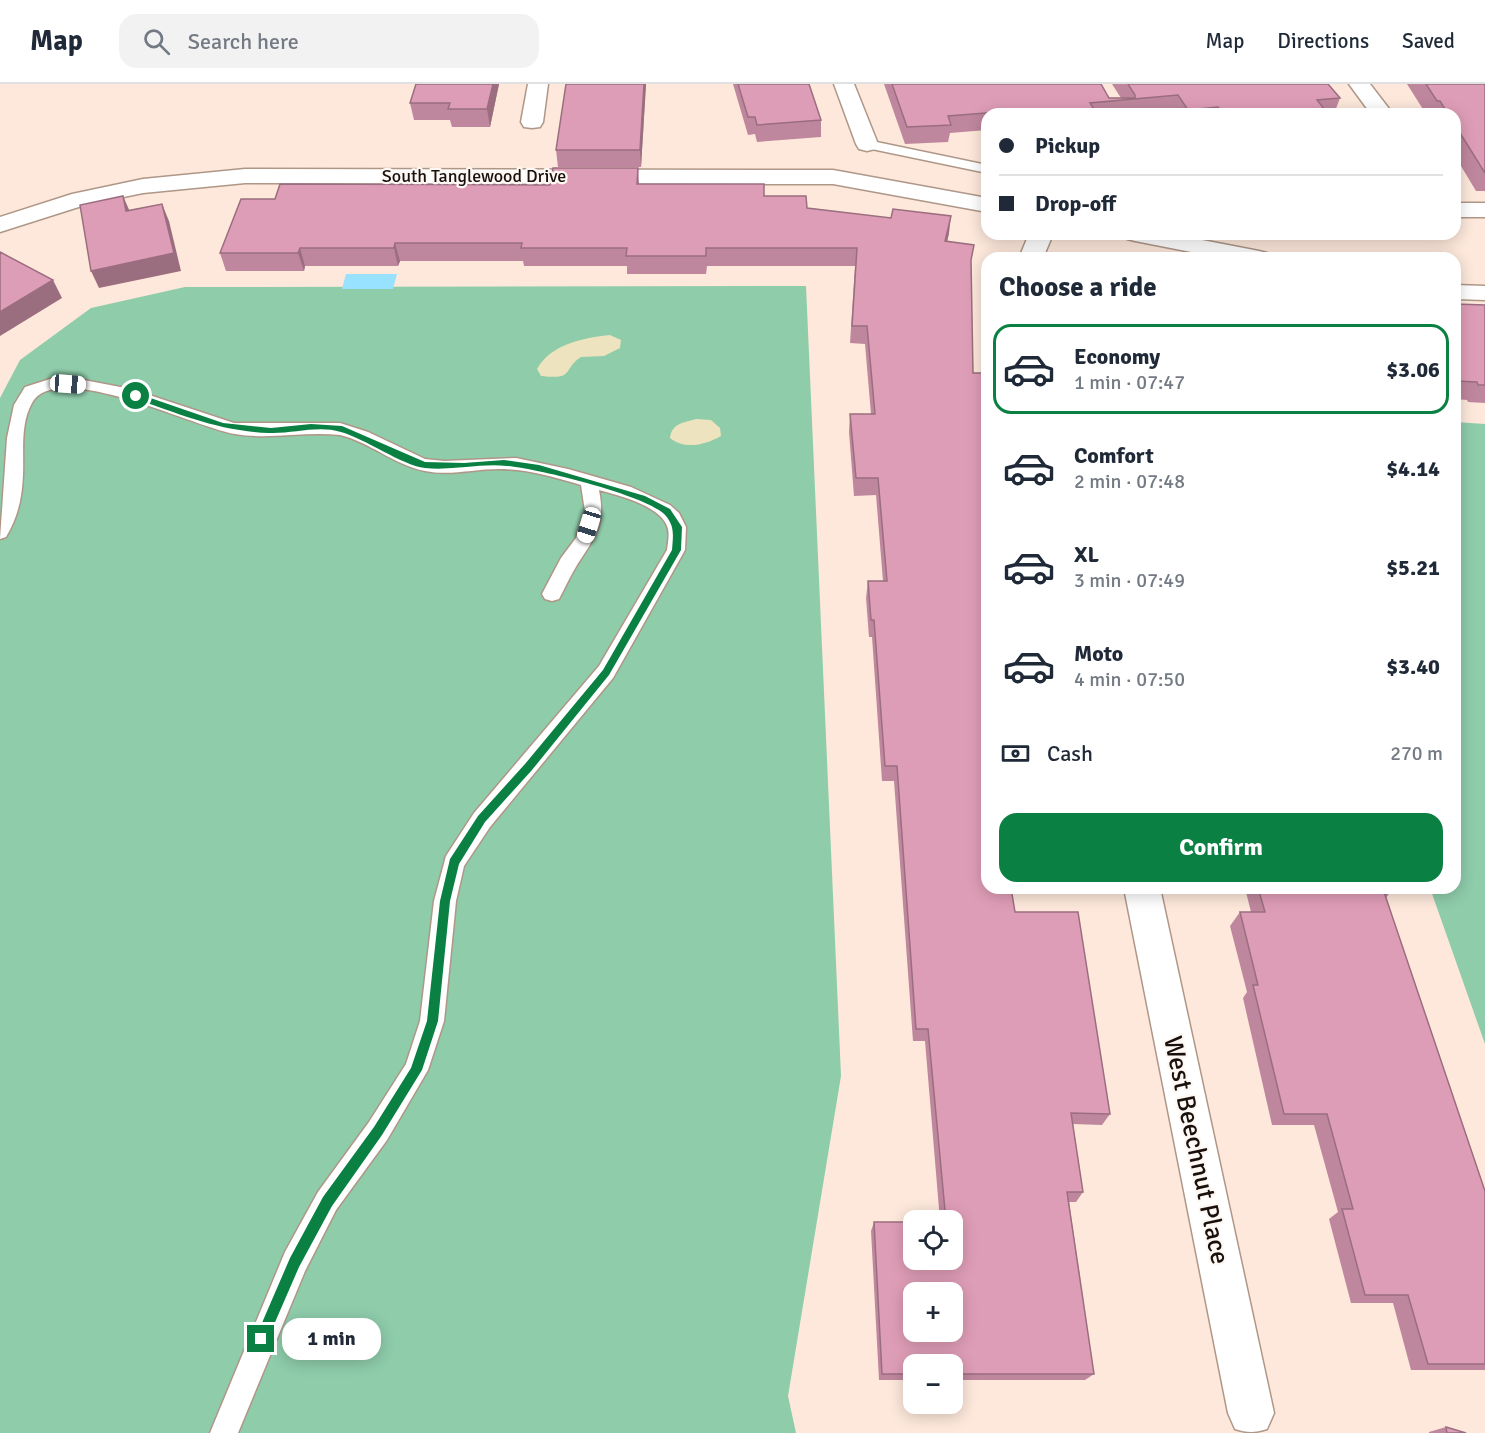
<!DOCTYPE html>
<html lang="en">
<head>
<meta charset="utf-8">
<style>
  body { margin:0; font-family:Signika,sans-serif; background:#f2f2f3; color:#1f2937; height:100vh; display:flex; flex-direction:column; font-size:22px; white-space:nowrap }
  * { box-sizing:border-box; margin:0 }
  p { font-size:20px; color:#747a83 }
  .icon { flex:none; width:33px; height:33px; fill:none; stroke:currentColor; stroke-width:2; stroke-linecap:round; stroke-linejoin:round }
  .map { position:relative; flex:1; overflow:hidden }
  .side { position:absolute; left:981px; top:168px; width:480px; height:642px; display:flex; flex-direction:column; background:#fff; border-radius:18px; box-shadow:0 3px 15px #0003 }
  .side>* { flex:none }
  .top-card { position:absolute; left:981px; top:24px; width:480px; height:132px; border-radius:18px; box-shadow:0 3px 15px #0003; display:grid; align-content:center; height:132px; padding:0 18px; background:#fff }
  .buttons { position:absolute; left:903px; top:1126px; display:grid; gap:12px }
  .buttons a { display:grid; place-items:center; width:60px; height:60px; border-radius:12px; background:#fff; box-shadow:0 3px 15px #0003; font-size:30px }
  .end { position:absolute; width:27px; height:27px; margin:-14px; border:8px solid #0b8043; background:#fff; box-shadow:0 0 0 3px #fff }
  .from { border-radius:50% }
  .bubble { position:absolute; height:42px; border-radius:18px; background:#fff; box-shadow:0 3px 15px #0003; font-size:20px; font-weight:700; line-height:42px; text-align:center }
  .car { position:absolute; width:18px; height:36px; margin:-18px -9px; border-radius:8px; box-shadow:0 0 4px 2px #0007; background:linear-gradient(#fff 24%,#345 0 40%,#fff 0 76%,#345 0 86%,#fff 0) }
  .top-card b { display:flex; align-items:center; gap:21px; height:57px; font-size:22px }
  .top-card b+b { border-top:2px solid #e0e1e3 }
  .top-card i { width:15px; height:15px; background:#1f2937 }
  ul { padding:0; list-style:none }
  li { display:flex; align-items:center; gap:18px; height:90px; margin:0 12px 9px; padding:0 6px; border:3px solid transparent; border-radius:18px }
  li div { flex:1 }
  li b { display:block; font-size:22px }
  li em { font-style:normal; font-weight:700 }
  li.selected { border-color:#0b8043 }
  li>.icon { width:54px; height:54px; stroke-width:1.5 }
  h2 { padding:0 18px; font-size:27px; line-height:72px }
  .pay { display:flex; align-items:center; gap:15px; height:66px; padding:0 18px; font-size:22px }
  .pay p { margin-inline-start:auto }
  .action { display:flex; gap:12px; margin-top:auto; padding:12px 18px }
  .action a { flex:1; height:69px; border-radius:18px; background:#0b8043; color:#fff; font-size:24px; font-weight:700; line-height:69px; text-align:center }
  header { display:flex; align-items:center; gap:36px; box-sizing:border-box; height:84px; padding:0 30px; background:#fff; border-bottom:2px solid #e0e1e3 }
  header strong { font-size:28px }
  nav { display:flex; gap:33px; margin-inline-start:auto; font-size:21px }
  .search { width:420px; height:54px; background:#f2f2f3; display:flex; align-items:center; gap:15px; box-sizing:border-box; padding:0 21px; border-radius:18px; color:#747a83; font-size:22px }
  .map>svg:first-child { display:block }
</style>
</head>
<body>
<header>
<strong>Map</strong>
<div class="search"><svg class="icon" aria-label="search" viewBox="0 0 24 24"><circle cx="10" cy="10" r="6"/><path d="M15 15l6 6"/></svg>Search here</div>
<nav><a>Map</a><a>Directions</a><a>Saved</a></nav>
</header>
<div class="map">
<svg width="1485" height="1349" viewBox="0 0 1485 1349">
  <rect width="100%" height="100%" fill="#fde8db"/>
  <g fill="#8eccaa">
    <polygon points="806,202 841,992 788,1312 796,1349 0,1349 0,314 20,276 91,224 185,203"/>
    <polygon points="1455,338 1485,340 1485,960 1430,804 1455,804"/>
  </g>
  <g fill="#ede3be">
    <path d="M 610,251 L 621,256 L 620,264 L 604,272 L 581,273 C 562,285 576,296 541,292 L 537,285 C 551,260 583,254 610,251 Z"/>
    <path d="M 696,335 L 711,336 L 720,344 L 721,352 C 705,361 685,366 670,354 C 672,339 683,339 696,335 Z"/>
  </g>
  <polygon fill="#98e1ff" points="346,190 397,190 393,205 342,205"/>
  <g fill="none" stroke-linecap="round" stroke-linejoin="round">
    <defs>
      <g id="service">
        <polygon points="867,56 987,81 987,89 862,63 860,60 862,57"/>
        <path d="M 73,294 L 131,305 L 234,339 L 340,339 L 368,348 L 425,375 L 444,377 L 516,374 L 568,385 L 631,403 L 670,421 L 679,429 L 686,443 L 685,466 L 613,594 L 490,743 L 464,782 L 456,817 L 444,937 L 428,986 L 387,1056 L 336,1126 L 305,1187 L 238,1349 L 210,1349 L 285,1168 L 318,1108 L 369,1038 L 406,980 L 420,937 L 434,817 L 446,772 L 474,729 L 599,582 L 667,466 C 668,458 670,449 667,442 C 660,422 618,411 599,406 C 606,441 595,453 577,481 C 570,492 565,504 559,515 L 552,517 L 545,515 L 542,510 L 561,474 L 576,454 L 585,427 L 581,401 C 554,393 527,385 499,385 C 474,385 450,392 425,387 C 394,381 370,358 340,351 C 305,347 270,356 235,350 C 196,344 56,274 32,319 C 20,340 24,368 23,391 C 22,414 18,433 6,453 L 0,455 L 7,354 L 14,321 L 25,303 L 50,295 Z"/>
      </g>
      <g id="minor">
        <polygon points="528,0 548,0 543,38 540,43 532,44 524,43 521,38"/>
        <polygon points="834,0 854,0 878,60 875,65 867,67 859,65 856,60"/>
        <polygon points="1349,0 1370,0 1393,30 1371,30"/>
        <polygon points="245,85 833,86 987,114 987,128 833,100 245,99 143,109 85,121 0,148 0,133 72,110 143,95"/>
        <rect x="1455" y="119" width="30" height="14"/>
        <polygon points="1029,150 1053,150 1043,174 1019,174"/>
        <polygon points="1123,150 1171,150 1259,167 1267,169 1271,174 1222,174 1135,157 1127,155"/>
        <polygon points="1455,201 1485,202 1485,216 1455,215"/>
        <path d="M 1124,804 L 1160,804 L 1274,1329 L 1267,1345 C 1255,1349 1247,1349 1235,1345 L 1228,1329 Z"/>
      </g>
    </defs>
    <use href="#service" stroke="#af9788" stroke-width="3"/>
    <use href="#minor" stroke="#af9788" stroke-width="3"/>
    <use href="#service" fill="#fff" fill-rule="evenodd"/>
    <use href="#minor" fill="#fff" fill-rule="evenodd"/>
  </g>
  <g fill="#bf879d">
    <polygon points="416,0 499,0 490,43 452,43 450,36 414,36 410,19"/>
    <polygon points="646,0 641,83 558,83 556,66"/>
    <polygon points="733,0 809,0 821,36 821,53 757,58 755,50 748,51"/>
    <polygon points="884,0 1101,0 1109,14 1121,14 1112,0 1328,0 1340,14 1334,30 1174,30 1173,29 1160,30 987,30 987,46 950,49 948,58 905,60"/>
    <polygon points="1407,0 1485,0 1485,107 1476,107 1455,72 1455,30 1426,30"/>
    <polygon points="639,100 764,112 807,124 949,149 947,158 971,177 973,289 987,804 1015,828 1110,1030 1102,1041 1073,1040 1083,1108 1076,1118 1069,1118 1094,1290 1085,1296 952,1296 952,1281 914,1281 914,1296 879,1296 871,1147 874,1138 914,1176 952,1137 940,1137 925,957 913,957 894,697 882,697 872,553 869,553 866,514 868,497 883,497 876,411 854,412 849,348 850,330 871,330 865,260 850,259 855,182 707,182 706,190 627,190 627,182 524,182 523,177 400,177 398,182 305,182 304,187 226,187 220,169 275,115 550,101"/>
    <polygon points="1455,220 1485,221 1485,319 1468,318 1467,316 1455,315"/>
    <polygon points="1245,804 1393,804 1386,814 1485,1107 1485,1286 1411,1286 1393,1219 1351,1219 1329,1135 1338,1128 1314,1041 1272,1041 1243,914 1247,908 1230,842 1240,828 1251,828"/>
    <polygon points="1446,1343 1466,1349 1429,1349 1429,1348"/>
  </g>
  <g fill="#9b6e7f">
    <polygon points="493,0 499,0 490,43 487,25"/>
    <polygon points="644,0 646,0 641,83 640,66"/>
    <polygon points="638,84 639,102 637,100"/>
    <polygon points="123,112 131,130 126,127"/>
    <polygon points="162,120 169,137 181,187 99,204 91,187"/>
    <polygon points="951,132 949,149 943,175 945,157"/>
    <polygon points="395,159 400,177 398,182 394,164"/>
    <polygon points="300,164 305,182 304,187 298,169"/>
    <polygon points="53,196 62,214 0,252 0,228"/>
  </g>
  <g fill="#de9db6" stroke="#9b6e7f" stroke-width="1.5" fill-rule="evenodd">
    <polygon points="416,0 493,0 487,25 448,25 450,19 410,19"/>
    <polygon points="566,0 644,0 640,66 556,66"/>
    <polygon points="738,0 809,0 821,36 757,41 755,33 748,33"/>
    <polygon points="892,0 1101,0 1109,14 1135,14 1135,11 1128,0 1328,0 1340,14 1317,16 1328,30 1222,30 1218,23 1188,26 1178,11 1090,19 1097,30 1014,30 1012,27 948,32 951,41 907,43"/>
    <polygon points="1426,0 1485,0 1485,89 1455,41 1455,30 1448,30 1440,17 1437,17"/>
    <path d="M 553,84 L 638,84 L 637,100 L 764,100 L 764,112 L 806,112 L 807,124 L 891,134 L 893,125 L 951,132 L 945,157 L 974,161 L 971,176 L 973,289 L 982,289 L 987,315 L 987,804 L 1011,804 L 1015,828 L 1078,828 L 1110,1030 L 1071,1029 L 1083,1108 L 1067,1108 L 1094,1290 L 952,1290 L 952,1281 L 914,1281 L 914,1290 L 882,1290 L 874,1138 L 914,1138 L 914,1176 L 952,1176 L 952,1137 L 946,1137 L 928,945 L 916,945 L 897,682 L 885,682 L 874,536 L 871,536 L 868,497 L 887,497 L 878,394 L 856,394 L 850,330 L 875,330 L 867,242 L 852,242 L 857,164 L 706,164 L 706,172 L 626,172 L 627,164 L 521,164 L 522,159 L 395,159 L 394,164 L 300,164 L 298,169 L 220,169 L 241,115 L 275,115 L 280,100 L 550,101 ZM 914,1209 L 952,1209 L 952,1248 L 914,1248 Z"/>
    <polygon points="123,112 126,127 162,120 174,169 91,187 80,121"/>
    <polygon points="0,168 53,196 0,228"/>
    <polygon points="1455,220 1485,221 1485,301 1478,301 1477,298 1455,297"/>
    <polygon points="1258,804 1393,804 1383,805 1485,1107 1485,1280 1428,1280 1408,1211 1365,1211 1342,1125 1353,1125 1327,1030 1284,1030 1253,901 1258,901 1240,828 1265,828"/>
    <polygon points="1446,1343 1466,1349 1447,1349"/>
  </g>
  <path fill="#0b8043" d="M 136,309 L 223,339 L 271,344 L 311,340 L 342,342 L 425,378 L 464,379 L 504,376 L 539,381 L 645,412 L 670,425 L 682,443 L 681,466 L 609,591 L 532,686 L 485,738 L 459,780 L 450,817 L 438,937 L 422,986 L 382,1051 L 332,1122 L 299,1183 L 266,1259 L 261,1261 L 257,1259 L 255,1255 L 290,1174 L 323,1113 L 374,1043 L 411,984 L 427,937 L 440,817 L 450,775 L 478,732 L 525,680 L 603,586 L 672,466 C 673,452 675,443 666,432 C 650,412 535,384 507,382 C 480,379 452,387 425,384 C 401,381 366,355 341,348 C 317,341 293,350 269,349 C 218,347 180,330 133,314 L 132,312 Z"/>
  <g text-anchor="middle" stroke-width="4.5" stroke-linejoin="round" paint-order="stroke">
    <g font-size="18" fill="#19100b" stroke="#fef8f5">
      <text x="474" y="98">South Tanglewood Drive</text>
    </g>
    <g font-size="26" fill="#19100b" stroke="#fef8f5">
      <text transform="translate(1197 1066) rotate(78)" y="9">West Beechnut Place</text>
    </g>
  </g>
</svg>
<div class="buttons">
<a><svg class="icon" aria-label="locate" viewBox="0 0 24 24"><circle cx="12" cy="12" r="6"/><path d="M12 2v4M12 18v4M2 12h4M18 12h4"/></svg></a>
<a>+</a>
<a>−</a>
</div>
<i class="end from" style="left:136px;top:312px"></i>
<i class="end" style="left:261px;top:1255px"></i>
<div class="bubble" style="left:282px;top:1234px;width:99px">1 min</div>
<i class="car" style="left:68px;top:300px;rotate:94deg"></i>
<i class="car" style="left:589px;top:441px;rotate:197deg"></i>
<div class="top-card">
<b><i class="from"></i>Pickup</b>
<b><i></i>Drop-off</b>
</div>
<section class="side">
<h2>Choose a ride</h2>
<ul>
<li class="selected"><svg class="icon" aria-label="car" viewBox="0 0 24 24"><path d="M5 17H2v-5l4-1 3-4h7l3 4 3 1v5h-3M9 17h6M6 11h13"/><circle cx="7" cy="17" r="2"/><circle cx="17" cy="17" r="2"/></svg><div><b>Economy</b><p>1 min · 07:47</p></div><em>$3.06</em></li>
<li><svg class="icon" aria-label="car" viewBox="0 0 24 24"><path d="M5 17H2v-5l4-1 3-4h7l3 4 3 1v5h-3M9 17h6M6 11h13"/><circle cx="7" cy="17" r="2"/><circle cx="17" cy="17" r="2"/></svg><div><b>Comfort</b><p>2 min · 07:48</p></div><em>$4.14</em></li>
<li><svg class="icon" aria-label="car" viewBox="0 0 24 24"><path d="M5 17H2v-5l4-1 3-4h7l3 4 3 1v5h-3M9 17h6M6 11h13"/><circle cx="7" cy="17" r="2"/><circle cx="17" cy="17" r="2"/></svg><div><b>XL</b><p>3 min · 07:49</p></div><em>$5.21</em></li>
<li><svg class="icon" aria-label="car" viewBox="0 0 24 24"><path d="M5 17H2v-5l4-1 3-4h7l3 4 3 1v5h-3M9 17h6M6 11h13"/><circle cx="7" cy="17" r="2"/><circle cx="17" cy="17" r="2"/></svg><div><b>Moto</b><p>4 min · 07:50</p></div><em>$3.40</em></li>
</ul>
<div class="pay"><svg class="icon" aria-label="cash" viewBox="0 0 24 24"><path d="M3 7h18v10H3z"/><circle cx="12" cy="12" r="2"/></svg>Cash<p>270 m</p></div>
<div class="action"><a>Confirm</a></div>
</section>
</div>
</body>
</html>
